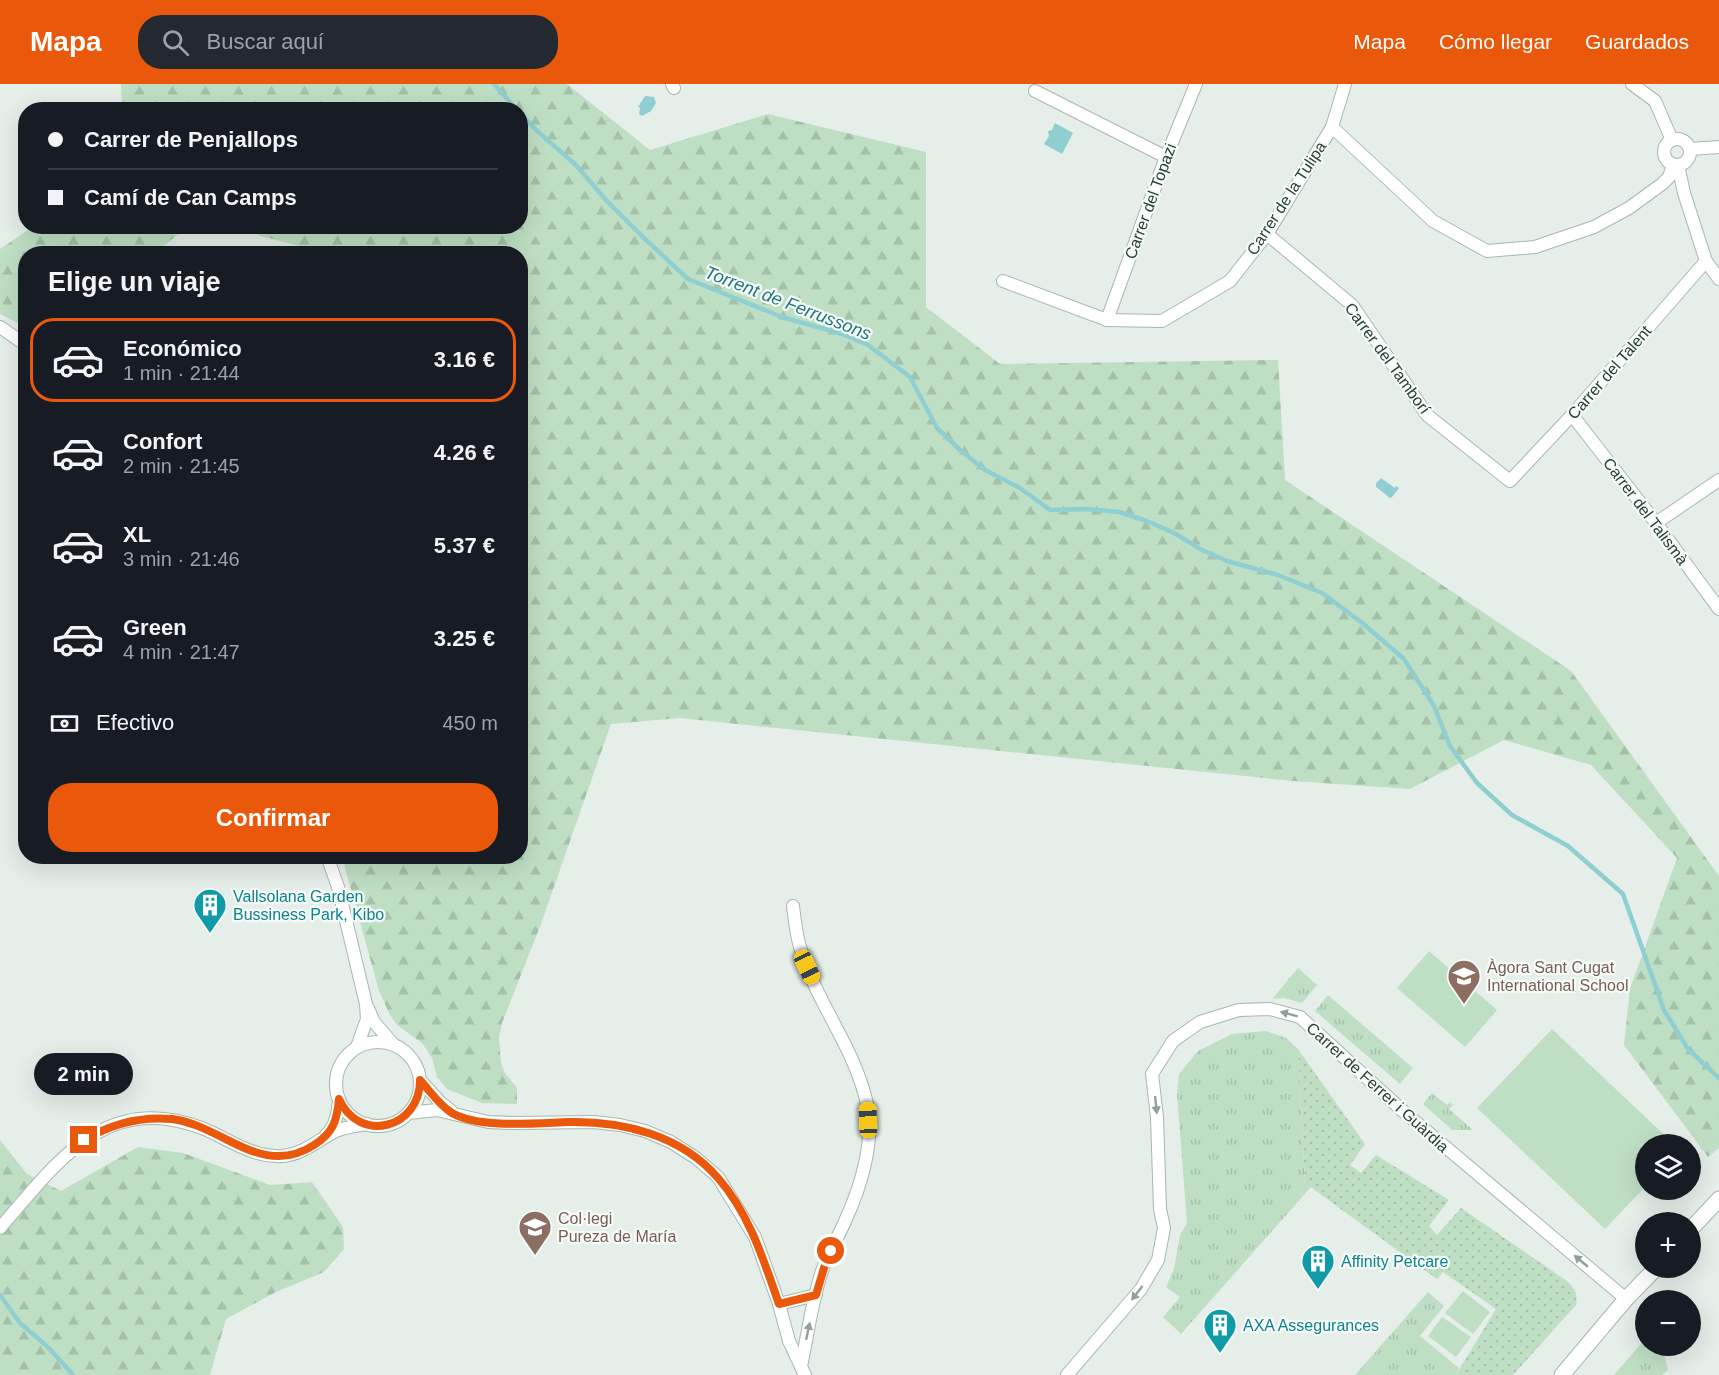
<!DOCTYPE html>
<html lang="es">
<head>
<meta charset="utf-8">
<style>
  body { margin:0; font-family:Arial,sans-serif; background:#242831; color:#f1f3f6; height:100vh; display:flex; flex-direction:column; font-size:22px; white-space:nowrap }
  * { box-sizing:border-box; margin:0 }
  p { font-size:20px; color:#9ea1a6 }
  .icon { flex:none; width:33px; height:33px; fill:none; stroke:currentColor; stroke-width:2; stroke-linecap:round; stroke-linejoin:round }
  .map { position:relative; flex:1; overflow:hidden }
  .sheet { position:absolute; left:18px; top:162px; width:510px; height:618px; display:flex; flex-direction:column; background:#171b24; border-radius:24px; box-shadow:0 6px 24px #0002 }
  .sheet>* { flex:none }
  .banner { position:absolute; left:18px; top:18px; width:510px; height:132px; border-radius:24px; box-shadow:0 6px 24px #0002; display:grid; align-content:center; height:132px; padding:0 30px; background:#171b24 }
  .tools { position:absolute; left:1635px; top:1050px; display:grid; gap:12px }
  .tools a { display:grid; place-items:center; width:66px; height:66px; border-radius:50%; background:#171b24; box-shadow:0 6px 24px #0002; font-size:30px }
  .end { position:absolute; width:27px; height:27px; margin:-14px; border:8px solid #ea580c; background:#fff; box-shadow:0 0 0 3px #fff }
  .from { border-radius:50% }
  .bubble { position:absolute; height:42px; border-radius:21px; background:#171b24; box-shadow:0 6px 24px #0002; font-size:20px; font-weight:800; line-height:42px; text-align:center }
  .car { position:absolute; width:18px; height:36px; margin:-18px -9px; border-radius:8px; box-shadow:0 0 4px 2px #0007; background:linear-gradient(#f5c518 24%,#345 0 40%,#f5c518 0 76%,#345 0 86%,#f5c518 0) }
  .banner b { display:flex; align-items:center; gap:21px; height:57px; font-size:22px }
  .banner b+b { border-top:2px solid #363941 }
  .banner i { width:15px; height:15px; background:#f1f3f6 }
  ul { padding:0; list-style:none }
  li { display:flex; align-items:center; gap:18px; height:84px; margin:0 12px 9px; padding:0 18px; border:3px solid transparent; border-radius:24px }
  li div { flex:1 }
  li b { display:block; font-size:22px }
  li em { font-style:normal; font-weight:800 }
  li.selected { border-color:#ea580c }
  li>.icon { width:54px; height:54px; stroke-width:1.5 }
  h2 { padding:0 30px; font-size:27px; line-height:72px }
  .pay { display:flex; align-items:center; gap:15px; height:66px; padding:0 30px; font-size:22px }
  .pay p { margin-inline-start:auto }
  .primary-button { display:flex; gap:12px; margin-top:auto; padding:12px 30px }
  .primary-button a { flex:1; height:69px; border-radius:24px; background:#ea580c; color:#fff; font-size:24px; font-weight:800; line-height:69px; text-align:center }
  header { display:flex; align-items:center; gap:36px; box-sizing:border-box; height:84px; padding:0 30px; background:#ea580c; color:#fff }
  header strong { font-size:28px }
  nav { display:flex; gap:33px; margin-inline-start:auto; font-size:21px }
  .search { width:420px; height:54px; background:#242831; display:flex; align-items:center; gap:15px; box-sizing:border-box; padding:0 21px; border-radius:24px; color:#9ea1a6; font-size:22px }
  .map>svg:first-child { display:block }
</style>
</head>
<body>
<header>
<strong>Mapa</strong>
<div class="search"><svg class="icon" aria-label="search" viewBox="0 0 24 24"><circle cx="10" cy="10" r="6"/><path d="M15 15l6 6"/></svg>Buscar aquí</div>
<nav><a>Mapa</a><a>Cómo llegar</a><a>Guardados</a></nav>
</header>
<div class="map">
<svg width="1719" height="1291" viewBox="0 0 1719 1291">
  <defs>
    <pattern id="grass-tufts" width="24" height="20" patternUnits="userSpaceOnUse" patternTransform="scale(1.5)"><rect width="24" height="20" fill="#bfdfc4"/><path d="M3 7l-1-3M5 7V3M7 7l1-3M15 17l-1-3M17 17v-4M19 17l1-3" fill="none" stroke="#a4c1a9"/></pattern>
    <pattern id="forest-firs" width="22" height="20" patternUnits="userSpaceOnUse" patternTransform="scale(1.5)"><rect width="22" height="20" fill="#bfdfc4"/><path d="M5 1l3.5 6h-7zM16 11l3.5 6h-7z" fill="#a4c1a9"/></pattern>
    <pattern id="park-dots" width="8" height="8" patternUnits="userSpaceOnUse" patternTransform="scale(1.5)"><rect width="8" height="8" fill="#bfdfc4"/><path d="M2 2h.1M6 6h.1" fill="none" stroke="#a4c1a9" stroke-width="1.8" stroke-linecap="round"/></pattern>
  </defs>
  <rect width="100%" height="100%" fill="#e6eee9"/>
  <g fill="url(#grass-tufts)">
    <polygon points="1298,884 1317,901 1302,919 1284,914 1272,915"/>
    <polygon points="1328,911 1413,984 1400,1000 1315,927"/>
    <polygon points="1266,947 1286,954 1298,965 1305,1099 1311,1103 1181,1250 1163,1233 1180,1213 1166,1203 1174,1185 1180,1151 1187,1139 1177,1010 1179,990 1198,967 1232,950"/>
    <polygon points="1432,1009 1447,1021 1450,1018 1453,1021 1449,1025 1473,1046 1452,1046 1423,1020"/>
    <polygon points="1428,1208 1444,1222 1420,1252 1459,1284 1456,1291 1355,1291"/>
    <polygon points="1645,1255 1646,1262 1662,1262 1668,1286 1662,1291 1614,1291"/>
  </g>
  <g fill="url(#forest-firs)">
    <polygon points="121,0 567,0 650,66 768,30 926,68 926,223 1000,280 1278,276 1285,396 1571,587 1719,792 1719,1064 1708,1073 1624,961 1630,905 1677,774 1591,681 1504,656 1410,705 1293,697 680,634 611,640 541,840 502,939 499,954 501,979 505,989 517,1004 517,1020 482,1019 447,1005 437,993 432,974 422,959 397,941 390,931 379,907 342,773 520,772 520,170 325,169 261,152 240,143 520,142 520,26 122,25"/>
    <polygon points="34,142 187,142 187,143 155,169 26,170 25,243 0,230 0,165"/>
    <polygon points="0,1056 27,1090 61,1107 138,1063 183,1069 270,1101 312,1098 343,1143 344,1165 324,1188 276,1208 226,1235 210,1291 0,1291"/>
  </g>
  <path fill="url(#park-dots)" d="M 1298,965 L 1365,1060 L 1350,1081 L 1361,1089 L 1376,1071 L 1449,1116 L 1429,1142 L 1437,1151 L 1461,1124 L 1567,1197 C 1575,1205 1578,1209 1576,1221 L 1513,1291 L 1456,1291 L 1496,1225 L 1443,1188 L 1437,1195 L 1305,1099 Z"/>
  <g fill="#bfdfc4">
    <polygon points="1429,867 1497,926 1465,963 1397,904"/>
    <polygon points="1552,945 1674,1060 1646,1060 1645,1103 1605,1145 1477,1024"/>
    <polygon points="1463,1207 1490,1228 1473,1250 1445,1229"/>
    <polygon points="1442,1233 1471,1253 1456,1273 1428,1252"/>
  </g>
  <g fill="#8fcfd2">
    <polygon points="645,12 654,13 656,19 651,27 642,32 639,30 640,24 638,23"/>
    <polygon points="1055,39 1073,49 1062,70 1044,60 1049,52 1048,47 1052,46"/>
    <polygon points="1381,394 1395,404 1396,402 1399,404 1392,413 1390,414 1376,403 1376,399"/>
  </g>
  <g fill="none" stroke-linecap="round" stroke-linejoin="round">
    <g stroke="#8fcfd2" stroke-width="4.5">
      <polyline points="494,0 517,26"/>
      <polyline points="520,29 537,47 576,81 605,115 644,154 688,195 782,233 842,250 868,261 910,293 937,344 960,366 985,386 1020,404 1050,426 1087,425 1119,428 1147,437 1174,449 1202,466 1227,477 1278,491 1322,509 1361,538 1404,575 1434,622 1450,662 1477,699 1512,731 1568,762 1623,810 1664,926 1688,965 1719,994"/>
      <polyline points="0,1211 20,1239 50,1265 73,1291"/>
    </g>
    <defs>
      <g id="minor">
        <polyline points="672,0 674,4"/>
        <polyline points="1632,0 1655,17 1672,56"/>
        <polyline points="1035,7 1166,73"/>
        <polyline points="1332,43 1433,137 1487,167 1535,163 1594,143 1629,124 1662,100 1669,93 1673,81"/>
        <circle cx="1677" cy="68" r="13"/>
        <polyline points="1690,65 1719,63"/>
        <polyline points="1678,81 1684,109 1706,177 1719,195"/>
        <polyline points="1267,150 1352,221 1427,331 1510,397 1572,331 1706,177"/>
        <polyline points="1003,197 1107,236 1162,237 1230,197 1267,150 1332,43 1345,0"/>
        <polyline points="1107,236 1166,73 1196,0"/>
        <polyline points="0,243 26,261"/>
        <polyline points="1572,331 1656,439 1719,525"/>
        <polyline points="1656,439 1719,396"/>
        <polyline points="327,772 338,803 366,920 367,935 357,963"/>
        <path d="M 793,822 C 795,837 796,852 801,866 C 817,920 855,964 867,1020 C 875,1057 861,1102 846,1135 C 839,1152 829,1167 823,1184 C 812,1215 808,1250 801,1282"/>
        <polyline points="368,924 374,938 393,960"/>
        <circle cx="378" cy="1000" r="42"/>
        <polyline points="420,996 440,1018 451,1027"/>
        <polyline points="408,1029 437,1026 488,1038 513,1039 594,1038 620,1041 645,1047 671,1058 696,1074 718,1093 755,1153 779,1220 789,1257 805,1291"/>
        <path d="M 326,1051 C 336,1042 338,1028 339,1015"/>
        <path d="M 0,1144 C 56,1080 104,1007 202,1044 C 229,1055 252,1074 283,1072 C 304,1070 318,1056 336,1047 C 346,1043 356,1042 367,1040"/>
        <polyline points="779,1220 816,1211"/>
        <polyline points="1067,1291 1141,1205 1158,1176 1164,1144 1160,1125 1157,1033 1152,990 1173,957 1200,938 1239,926 1270,925 1300,933 1404,1028 1626,1215"/>
      </g>
      <g id="tertiary">
        <polyline points="1690,1146 1719,1115"/>
        <polyline points="1562,1291 1626,1215 1656,1184"/>
      </g>
    </defs>
    <use href="#minor" stroke="#a8b7b0" stroke-width="14"/>
    <use href="#tertiary" stroke="#a8b7b0" stroke-width="17"/>
    <use href="#minor" stroke="#fff" stroke-width="12"/>
    <use href="#tertiary" stroke="#fff" stroke-width="15"/>
  </g>
  <defs><path id="oneway-solid" d="M-6-.8H1V-3.2L6.5 0L1 3.2V.8H-6Z" transform="scale(1.5)"/></defs>
  <g fill="#92a09a">
    <use href="#oneway-solid" transform="translate(1289 930) rotate(-165)"/>
    <use href="#oneway-solid" transform="translate(1156 1021) rotate(84)"/>
    <use href="#oneway-solid" transform="translate(1581 1177) rotate(-140)"/>
    <use href="#oneway-solid" transform="translate(1137 1209) rotate(128)"/>
    <use href="#oneway-solid" transform="translate(808 1247) rotate(-78)"/>
  </g>
  <g fill="none" stroke-linecap="round" stroke-linejoin="round">
    <path stroke="#ea580c" stroke-width="8" d="M 84,1056 C 111,1040 140,1032 172,1035 C 222,1041 262,1095 314,1061 C 333,1049 337,1037 339,1015 C 359,1060 420,1045 420,996 C 430,1007 439,1021 452,1029 C 480,1045 538,1039 569,1038 C 623,1037 681,1051 718,1094 C 749,1129 764,1177 779,1220 L 816,1211 L 824,1184 L 831,1167"/>
  </g>
  <defs>
    <symbol id="building-pin" viewBox="-11 -11 22 30"><path d="M0 17L-7.5 6A9.5 9.5 0 1 1 7.5 6Z" fill="#0f9aa8" stroke="#f6fbf8"/><path d="M-4-6H4V6H1V3H-1V6H-4ZM-2.5-4.3h1.7v1.8h-1.7ZM.8-4.3h1.7v1.8H.8ZM-2.5-1h1.7V.8h-1.7ZM.8-1h1.7V.8H.8Z" fill="#fff"/></symbol>
    <symbol id="school-pin" viewBox="-11 -11 22 30"><path d="M0 17L-7.5 6A9.5 9.5 0 1 1 7.5 6Z" fill="#8d6e63" stroke="#f6fbf8"/><path d="M0-5L7-2L0 1L-7-2ZM-4 1L0 2.5L4 1V4Q0 6-4 4Z" fill="#fff"/></symbol>
  </defs>
  <g fill-rule="evenodd">
    <use href="#building-pin" x="191" y="802" width="38" height="52"/>
    <use href="#school-pin" x="1445" y="873" width="38" height="52"/>
    <use href="#school-pin" x="516" y="1124" width="38" height="52"/>
    <use href="#building-pin" x="1299" y="1158" width="38" height="52"/>
    <use href="#building-pin" x="1201" y="1222" width="38" height="52"/>
  </g>
  <g text-anchor="middle" stroke-width="4.5" stroke-linejoin="round" paint-order="stroke">
    <g font-size="16" fill="#244136" stroke="#f6fbf8">
      <text transform="translate(1286 114) rotate(-57)" y="6">Carrer de la Tulipa</text>
      <text transform="translate(1150 117) rotate(-70)" y="6">Carrer del Topazi</text>
      <text transform="translate(1388 274) rotate(54)" y="6">Carrer del Tamborí</text>
      <text transform="translate(1609 288) rotate(-49)" y="6">Carrer del Talent</text>
      <text transform="translate(1646 427) rotate(53)" y="6">Carrer del Talismà</text>
      <text transform="translate(1378 1003) rotate(42)" y="6">Carrer de Ferrer i Guàrdia</text>
    </g>
    <g font-size="16" fill="#0d838f" stroke="#f6fbf8" text-anchor="start">
      <text x="233" y="818">Vallsolana Garden<tspan x="233" dy="18">Bussiness Park, Kibo</tspan></text>
      <text x="1341" y="1183">Affinity Petcare</text>
      <text x="1243" y="1247">AXA Assegurances</text>
    </g>
    <g font-size="16" fill="#785e54" stroke="#f6fbf8" text-anchor="start">
      <text x="1487" y="889">Àgora Sant Cugat<tspan x="1487" dy="18">International School</tspan></text>
      <text x="558" y="1140">Col·legi<tspan x="558" dy="18">Pureza de María</tspan></text>
    </g>
    <g font-size="18" font-style="italic" fill="#1e777c" stroke="#f6fbf8">
      <text transform="translate(788 219) rotate(21)" y="6">Torrent de Ferrussons</text>
    </g>
  </g>
</svg>
<div class="tools">
<a><svg class="icon" aria-label="layers" viewBox="0 0 24 24"><path d="M12 4l9 5-9 5-9-5zM3 14l9 5 9-5"/></svg></a>
<a>+</a>
<a>−</a>
</div>
<i class="end from" style="left:831px;top:1167px"></i>
<i class="end" style="left:84px;top:1056px"></i>
<div class="bubble" style="left:34px;top:969px;width:99px">2 min</div>
<i class="car" style="left:807px;top:883px;rotate:155deg"></i>
<i class="car" style="left:868px;top:1036px;rotate:358deg"></i>
<div class="banner">
<b><i class="from"></i>Carrer de Penjallops</b>
<b><i></i>Camí de Can Camps</b>
</div>
<section class="sheet">
<h2>Elige un viaje</h2>
<ul>
<li class="selected"><svg class="icon" aria-label="car" viewBox="0 0 24 24"><path d="M5 17H2v-5l4-1 3-4h7l3 4 3 1v5h-3M9 17h6M6 11h13"/><circle cx="7" cy="17" r="2"/><circle cx="17" cy="17" r="2"/></svg><div><b>Económico</b><p>1 min · 21:44</p></div><em>3.16 €</em></li>
<li><svg class="icon" aria-label="car" viewBox="0 0 24 24"><path d="M5 17H2v-5l4-1 3-4h7l3 4 3 1v5h-3M9 17h6M6 11h13"/><circle cx="7" cy="17" r="2"/><circle cx="17" cy="17" r="2"/></svg><div><b>Confort</b><p>2 min · 21:45</p></div><em>4.26 €</em></li>
<li><svg class="icon" aria-label="car" viewBox="0 0 24 24"><path d="M5 17H2v-5l4-1 3-4h7l3 4 3 1v5h-3M9 17h6M6 11h13"/><circle cx="7" cy="17" r="2"/><circle cx="17" cy="17" r="2"/></svg><div><b>XL</b><p>3 min · 21:46</p></div><em>5.37 €</em></li>
<li><svg class="icon" aria-label="car" viewBox="0 0 24 24"><path d="M5 17H2v-5l4-1 3-4h7l3 4 3 1v5h-3M9 17h6M6 11h13"/><circle cx="7" cy="17" r="2"/><circle cx="17" cy="17" r="2"/></svg><div><b>Green</b><p>4 min · 21:47</p></div><em>3.25 €</em></li>
</ul>
<div class="pay"><svg class="icon" aria-label="cash" viewBox="0 0 24 24"><path d="M3 7h18v10H3z"/><circle cx="12" cy="12" r="2"/></svg>Efectivo<p>450 m</p></div>
<div class="primary-button"><a>Confirmar</a></div>
</section>
</div>
</body>
</html>
